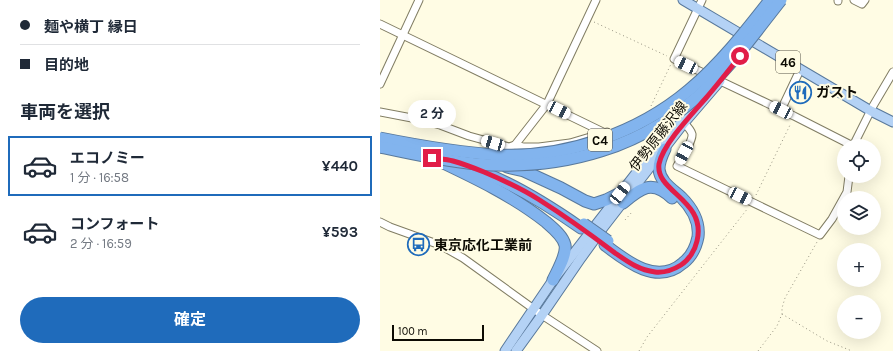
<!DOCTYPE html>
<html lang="ja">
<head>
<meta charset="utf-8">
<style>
  body { margin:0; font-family:Karla,"Noto Sans JP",sans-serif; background:#f2f2f3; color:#1f2937; height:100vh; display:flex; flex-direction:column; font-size:15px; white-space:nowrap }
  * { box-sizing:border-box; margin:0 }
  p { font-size:13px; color:#747a83 }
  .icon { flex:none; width:22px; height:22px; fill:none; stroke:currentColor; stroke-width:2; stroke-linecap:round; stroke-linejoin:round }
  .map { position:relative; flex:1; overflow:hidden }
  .drawer { display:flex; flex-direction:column; background:#fff; width:380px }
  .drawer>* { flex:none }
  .top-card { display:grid; align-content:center; height:88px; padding:0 20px; background:#fff }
  .buttons { position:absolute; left:457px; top:139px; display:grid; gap:8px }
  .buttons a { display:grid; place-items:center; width:44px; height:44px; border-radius:50%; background:#fff; box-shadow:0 4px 16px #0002; font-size:20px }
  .scale { position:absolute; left:12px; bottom:10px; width:92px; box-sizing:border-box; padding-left:4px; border:2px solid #0d0b03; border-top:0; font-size:11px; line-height:14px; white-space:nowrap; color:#0d0b03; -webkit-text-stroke:3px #fffce4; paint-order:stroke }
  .end { position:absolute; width:18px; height:18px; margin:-9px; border:5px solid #e11d48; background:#fff; box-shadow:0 0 0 2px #fff }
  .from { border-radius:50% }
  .bubble { position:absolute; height:28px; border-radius:14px; background:#fff; box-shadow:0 4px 16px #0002; font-size:13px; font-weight:700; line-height:28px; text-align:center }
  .car { position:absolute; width:12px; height:24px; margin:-12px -6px; border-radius:5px; box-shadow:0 0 3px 1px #0007; background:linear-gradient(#fff 24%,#345 0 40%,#fff 0 76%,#345 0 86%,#fff 0) }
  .top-card b { display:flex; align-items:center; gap:14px; height:38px; font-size:15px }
  .top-card b+b { border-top:1px solid #e0e1e3 }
  .top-card i { width:10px; height:10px; background:#1f2937 }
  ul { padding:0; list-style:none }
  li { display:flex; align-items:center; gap:12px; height:60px; margin:0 8px 6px; padding:0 12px; border:2px solid transparent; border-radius:0px }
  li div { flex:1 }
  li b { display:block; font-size:15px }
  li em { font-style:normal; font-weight:700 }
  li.current { border-color:#1f6bbb }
  li>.icon { width:36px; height:36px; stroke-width:1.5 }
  h2 { padding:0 20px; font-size:18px; line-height:48px }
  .primary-button { display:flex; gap:8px; margin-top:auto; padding:8px 20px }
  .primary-button a { flex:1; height:46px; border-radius:24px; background:#1f6bbb; color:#fff; font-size:16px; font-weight:700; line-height:46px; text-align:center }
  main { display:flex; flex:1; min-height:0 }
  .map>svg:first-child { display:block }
</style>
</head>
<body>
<main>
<section class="drawer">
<div class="top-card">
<b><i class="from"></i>麺や横丁 縁日</b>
<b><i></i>目的地</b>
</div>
<h2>車両を選択</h2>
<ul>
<li class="current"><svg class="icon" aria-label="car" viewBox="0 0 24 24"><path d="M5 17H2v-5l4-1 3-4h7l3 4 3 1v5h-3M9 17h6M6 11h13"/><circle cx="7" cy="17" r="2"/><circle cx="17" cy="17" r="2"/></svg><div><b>エコノミー</b><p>1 分 · 16:58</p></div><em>¥440</em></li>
<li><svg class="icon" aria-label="car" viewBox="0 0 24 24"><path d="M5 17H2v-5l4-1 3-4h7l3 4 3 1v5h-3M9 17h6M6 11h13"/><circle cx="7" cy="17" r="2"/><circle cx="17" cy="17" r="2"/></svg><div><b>コンフォート</b><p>2 分 · 16:59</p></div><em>¥593</em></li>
</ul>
<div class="primary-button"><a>確定</a></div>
</section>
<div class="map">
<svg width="513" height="351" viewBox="0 0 513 351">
  <rect width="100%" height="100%" fill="#fffce4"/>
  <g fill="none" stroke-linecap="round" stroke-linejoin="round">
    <defs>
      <g id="minor">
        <polyline points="322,0 294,59 414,116 473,146"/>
        <polyline points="474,0 482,4 485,0"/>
        <polyline points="458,1 458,0"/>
        <polyline points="0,24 225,133"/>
        <polyline points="0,84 39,0"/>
        <polyline points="401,110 420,70"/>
        <polyline points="0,112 37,119 60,125 89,136 129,147 135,145 143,147 159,147 190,143 227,132"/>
        <path d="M 304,123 C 307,126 311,130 312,134 C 313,141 301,159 297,166 L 440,235 L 452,219 L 467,192 L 469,176"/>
        <polyline points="135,145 167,104 216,0"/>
        <polyline points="473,146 493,106 513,72"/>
        <polyline points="0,222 10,227 60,245 83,258 162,315 217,351"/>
      </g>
      <g id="major">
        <polyline points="303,0 491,111 513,122"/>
        <polyline points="125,351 173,280 306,109"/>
        <polyline points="136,351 162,315 201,258 222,229 304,123 340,81"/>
      </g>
      <g id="highway">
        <path d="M 57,160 C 95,178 133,196 166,222 C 173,228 183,236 185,245 C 187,255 177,271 173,280"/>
        <path d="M 84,164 C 92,167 100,170 107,174 C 141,188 171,207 201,228"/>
        <polyline points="127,167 144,171 181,188 205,201 214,204 226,200 240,193"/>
        <path d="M 243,203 C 261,188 272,179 292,198"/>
        <path d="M 225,245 C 246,261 277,286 303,263 C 311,257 316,247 318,237 C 320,221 312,208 301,197 C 292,189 280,182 279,169 C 279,162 282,155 285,149"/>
      </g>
    </defs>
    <use href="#minor" stroke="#817d63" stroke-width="9"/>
    <use href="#major" stroke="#59799c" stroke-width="11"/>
    <use href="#highway" stroke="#59799c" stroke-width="13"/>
    <g stroke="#959281" stroke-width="1" stroke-dasharray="1 3" stroke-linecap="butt">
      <polyline points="214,22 287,56"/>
      <polyline points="271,106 291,64"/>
      <polyline points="253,159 259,152"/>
      <polyline points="376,195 411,123"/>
      <polyline points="245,220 252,212"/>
      <polyline points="402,314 447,341 472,351"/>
      <polyline points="259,351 267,337 368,208"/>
      <polyline points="378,351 397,326 402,314 402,308 405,298 437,242"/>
    </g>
    <use href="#minor" stroke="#fff" stroke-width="7"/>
    <use href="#major" stroke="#b4d2f5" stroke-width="9"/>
    <use href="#highway" stroke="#82b4ee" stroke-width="11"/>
    <defs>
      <g id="highway-bridge">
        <path d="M 0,138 C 40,146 79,153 120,155 C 186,158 258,133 309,90 C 340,64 365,32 390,0"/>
        <path d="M 0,147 C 32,154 63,161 96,164 C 183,171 266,148 329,86 C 356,60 378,29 401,0"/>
        <polyline points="204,224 228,241"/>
      </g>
    </defs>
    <use href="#highway-bridge" stroke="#59799c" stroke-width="13" stroke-linecap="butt"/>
    <use href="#highway-bridge" stroke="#82b4ee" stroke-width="11"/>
  </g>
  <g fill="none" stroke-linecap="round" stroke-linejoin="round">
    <path stroke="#e11d48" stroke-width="5" d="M 52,158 C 59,159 66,159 73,161 C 84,164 94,168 104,172 C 123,180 141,188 158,199 C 185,216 210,234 235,253 C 248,262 259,270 275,272 C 284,273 293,270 301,265 C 309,260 315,250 317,241 C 327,200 275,192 279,164 C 283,144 312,114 326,98 C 338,84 349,70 360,56"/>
  </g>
  <defs>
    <symbol id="restaurant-ring" viewBox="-11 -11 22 22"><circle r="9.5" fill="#fffce4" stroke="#1f6bbb" stroke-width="1.5"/><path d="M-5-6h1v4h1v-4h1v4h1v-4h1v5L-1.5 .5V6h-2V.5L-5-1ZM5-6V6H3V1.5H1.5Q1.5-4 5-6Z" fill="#1f6bbb"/></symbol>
    <symbol id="bus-ring" viewBox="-11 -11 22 22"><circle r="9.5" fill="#fffce4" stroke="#1f6bbb" stroke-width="1.5"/><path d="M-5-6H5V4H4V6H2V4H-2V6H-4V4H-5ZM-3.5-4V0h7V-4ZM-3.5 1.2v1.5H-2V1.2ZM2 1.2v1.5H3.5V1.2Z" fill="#1f6bbb"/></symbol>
  </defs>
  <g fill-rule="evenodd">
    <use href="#restaurant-ring" x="408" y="80" width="25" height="25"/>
    <use href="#bus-ring" x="26" y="232" width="25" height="25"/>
  </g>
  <g text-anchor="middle" stroke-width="4" stroke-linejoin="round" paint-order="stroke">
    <g fill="#fffce4" stroke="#565346" stroke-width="1">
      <rect x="396" y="51" width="24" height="22" rx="3"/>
      <rect x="208" y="129" width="24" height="22" rx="3"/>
    </g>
    <g font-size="13" font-weight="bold" fill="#0d0b03">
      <text x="408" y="67">46</text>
      <text x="220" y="145">C4</text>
    </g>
    <g font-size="14" font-weight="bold" fill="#0d0b03" stroke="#fffce4" text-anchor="start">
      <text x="436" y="97">ガスト</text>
      <text x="54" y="250">東京応化工業前</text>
    </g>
    <g font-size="14" fill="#0d0b03" stroke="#fffce4">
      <text transform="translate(278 136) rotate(-52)" y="5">伊勢原藤沢線</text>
    </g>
  </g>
</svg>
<div class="buttons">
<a><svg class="icon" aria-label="locate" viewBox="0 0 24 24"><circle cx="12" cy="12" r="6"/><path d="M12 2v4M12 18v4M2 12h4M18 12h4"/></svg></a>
<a><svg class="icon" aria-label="layers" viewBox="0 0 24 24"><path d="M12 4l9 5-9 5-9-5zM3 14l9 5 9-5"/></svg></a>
<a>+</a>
<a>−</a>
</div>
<div class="scale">100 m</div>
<i class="end from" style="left:360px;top:56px"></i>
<i class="end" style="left:52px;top:158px"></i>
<div class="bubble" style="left:28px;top:100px;width:48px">2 分</div>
<i class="car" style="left:306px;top:65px;rotate:295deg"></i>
<i class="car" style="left:179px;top:110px;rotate:116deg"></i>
<i class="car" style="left:401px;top:110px;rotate:296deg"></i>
<i class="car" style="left:113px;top:143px;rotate:286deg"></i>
<i class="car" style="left:304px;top:153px;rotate:208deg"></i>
<i class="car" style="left:240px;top:193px;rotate:38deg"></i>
<i class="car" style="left:360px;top:196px;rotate:116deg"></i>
</div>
</main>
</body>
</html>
